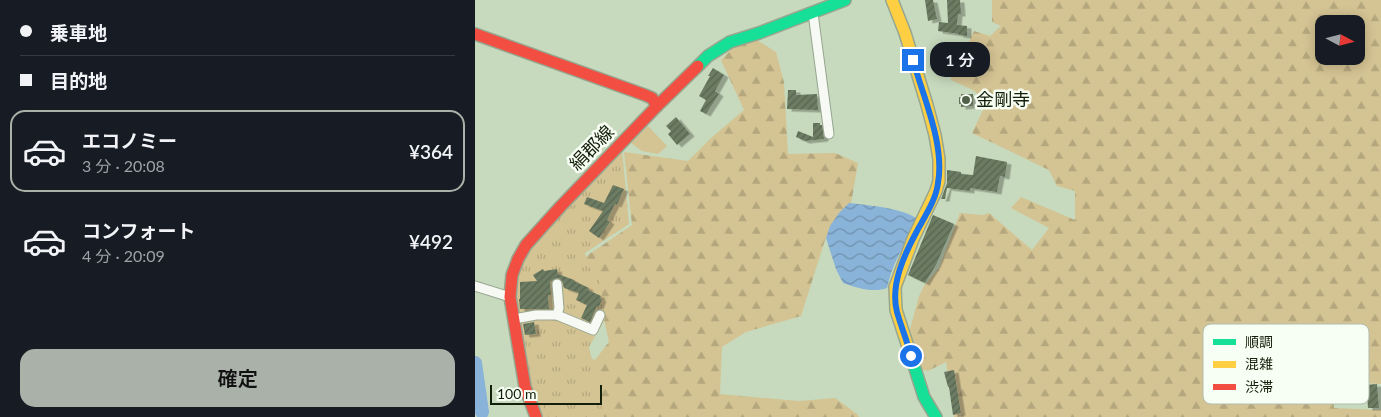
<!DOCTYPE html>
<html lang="ja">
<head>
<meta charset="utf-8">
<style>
  body { margin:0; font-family:Lato,"Noto Sans JP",sans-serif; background:#20242c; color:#f1f3f6; height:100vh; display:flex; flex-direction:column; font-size:19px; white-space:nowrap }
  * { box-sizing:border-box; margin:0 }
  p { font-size:16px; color:#9ea1a6 }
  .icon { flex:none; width:28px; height:28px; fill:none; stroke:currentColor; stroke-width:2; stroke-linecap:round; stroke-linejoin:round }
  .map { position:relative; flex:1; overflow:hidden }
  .sheet { display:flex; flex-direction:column; background:#171b24; width:475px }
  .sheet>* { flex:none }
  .guide { display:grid; align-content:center; height:110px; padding:0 20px; background:#171b24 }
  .needle { width:32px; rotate:97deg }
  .buttons { position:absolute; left:840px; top:15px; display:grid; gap:10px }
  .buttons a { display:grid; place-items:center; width:50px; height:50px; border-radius:10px; background:#171b24; box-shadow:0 2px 12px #0003; font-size:25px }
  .scale { position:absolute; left:15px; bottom:12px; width:112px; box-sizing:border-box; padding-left:5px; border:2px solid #121f0a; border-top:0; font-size:14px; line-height:18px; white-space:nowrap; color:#121f0a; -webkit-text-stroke:4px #f7fef3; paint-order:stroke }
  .end { position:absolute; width:22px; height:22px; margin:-11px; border:6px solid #1a73e8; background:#fff; box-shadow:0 0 0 2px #fff }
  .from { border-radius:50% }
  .bubble { position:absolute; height:35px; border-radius:15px; background:#171b24; box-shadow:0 2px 12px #0003; font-size:16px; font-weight:600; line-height:35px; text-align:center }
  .guide b { display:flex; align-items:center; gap:18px; height:48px; font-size:19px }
  .guide b+b { border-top:1px solid #363941 }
  .guide i { width:12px; height:12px; background:#f1f3f6 }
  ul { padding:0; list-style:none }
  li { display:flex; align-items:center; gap:15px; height:82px; margin:0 10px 8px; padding:0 10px; border:2px solid transparent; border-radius:15px }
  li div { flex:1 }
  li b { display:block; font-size:19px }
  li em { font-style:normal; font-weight:600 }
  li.on { border-color:#a9b1a8 }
  li>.icon { width:45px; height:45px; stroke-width:1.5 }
  .action { display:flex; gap:10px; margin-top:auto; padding:10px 20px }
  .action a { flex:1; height:58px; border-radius:15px; background:#a9b1a8; color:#111; font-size:20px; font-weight:600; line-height:58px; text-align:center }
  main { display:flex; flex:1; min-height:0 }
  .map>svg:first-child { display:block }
</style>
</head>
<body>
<main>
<section class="sheet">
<div class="guide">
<b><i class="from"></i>乗車地</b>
<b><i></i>目的地</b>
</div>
<ul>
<li class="on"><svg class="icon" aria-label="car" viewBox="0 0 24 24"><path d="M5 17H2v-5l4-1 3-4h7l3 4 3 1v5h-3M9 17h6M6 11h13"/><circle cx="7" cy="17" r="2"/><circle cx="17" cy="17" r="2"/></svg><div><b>エコノミー</b><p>3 分 · 20:08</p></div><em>¥364</em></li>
<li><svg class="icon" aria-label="car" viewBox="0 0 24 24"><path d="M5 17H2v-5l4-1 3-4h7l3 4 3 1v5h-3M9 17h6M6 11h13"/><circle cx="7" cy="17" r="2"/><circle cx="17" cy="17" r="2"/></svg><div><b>コンフォート</b><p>4 分 · 20:09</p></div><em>¥492</em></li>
</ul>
<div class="action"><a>確定</a></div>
</section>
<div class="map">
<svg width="906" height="417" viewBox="0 0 906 417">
  <defs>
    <pattern id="forest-firs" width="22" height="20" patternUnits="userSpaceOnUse" patternTransform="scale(1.25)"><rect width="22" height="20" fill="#d4c393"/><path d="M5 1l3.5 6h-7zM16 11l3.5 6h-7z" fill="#b5a77d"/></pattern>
    <pattern id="park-tufts" width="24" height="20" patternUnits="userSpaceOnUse" patternTransform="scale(1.25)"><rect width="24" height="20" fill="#d4c393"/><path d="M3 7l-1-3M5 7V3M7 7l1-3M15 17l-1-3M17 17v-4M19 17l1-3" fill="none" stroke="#b5a77d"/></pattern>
    <pattern id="water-waves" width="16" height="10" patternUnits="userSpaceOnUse" patternTransform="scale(1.25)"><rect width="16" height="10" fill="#89b3d8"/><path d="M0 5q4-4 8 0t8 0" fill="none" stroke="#6f91ad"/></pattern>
    <pattern id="building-hatch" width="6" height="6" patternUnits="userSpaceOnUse" patternTransform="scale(1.25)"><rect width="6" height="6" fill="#6c7b63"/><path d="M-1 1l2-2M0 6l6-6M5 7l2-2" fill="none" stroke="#576450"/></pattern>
    <filter id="shadow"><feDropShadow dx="4.5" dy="2.5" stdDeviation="0" flood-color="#0004"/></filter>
  </defs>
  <rect width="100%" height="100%" fill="#c7dabd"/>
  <polygon fill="#d4c393" points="173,126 192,146 183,154 167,151 156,143"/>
  <g fill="url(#forest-firs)" fill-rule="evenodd">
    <path d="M 517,0 L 906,0 L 906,384 L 858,381 L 859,408 L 906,410 L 906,417 L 479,417 L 471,362 L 453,371 L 442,368 L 434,333 L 444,296 L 449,286 L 464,268 L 485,213 L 508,215 L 514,213 L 557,250 L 574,228 L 536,208 L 546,197 L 600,220 L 600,191 L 582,186 L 574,170 L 497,133 L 512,102 L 498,90 L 476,80 L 476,51 L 479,47 L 486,58 L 499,31 L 515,36 L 526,26 L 517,22 ZM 849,24 L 881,24 L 881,56 L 849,56 Z"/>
    <polygon points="280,39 301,52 309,82 313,154 360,153 383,163 376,204 350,240 326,316 271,332 247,347 245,394 324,401 360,398 382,414 384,417 68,417 54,389 48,360 58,344 79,342 120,360 134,342 121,284 95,271 113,255 157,225 149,152 213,161 236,138 269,110 246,60 259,47"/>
  </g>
  <polygon fill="url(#park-tufts)" points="147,150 154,224 110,253 113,265 125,281 130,319 114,347 129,417 74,417 59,391 41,304 43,280 46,269 56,247 70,229"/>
  <path fill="url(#water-waves)" d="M 374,203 C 397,206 425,207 445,220 C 431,241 417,263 412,288 C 399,293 381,288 368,283 L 361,269 L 351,238 L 355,226 L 364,213 Z"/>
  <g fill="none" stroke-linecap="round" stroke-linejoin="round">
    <polyline stroke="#89b3d8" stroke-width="2.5" points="7,412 8,417"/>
    <polyline stroke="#89b3d8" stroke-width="14" points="0,363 7,412"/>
  </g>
  <g fill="url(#building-hatch)" filter="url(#shadow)">
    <polygon points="450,0 458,0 462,19 453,21"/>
    <polygon points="472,0 485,0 486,14 483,14 482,25 492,26 492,36 484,35 484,34 463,31 464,22 473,23"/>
    <polygon points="461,47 472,47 472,59 460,59"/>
    <polygon points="238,68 249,75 240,91 244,94 231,114 225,111 231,100 224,96 235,76 233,76"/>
    <polygon points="313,90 321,90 321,95 342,94 343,110 312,109"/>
    <polygon points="486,94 498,94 498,106 486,107 486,104 484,104 484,97 486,97"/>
    <polygon points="201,117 215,134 202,145 193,134 196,131 191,126"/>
    <polygon points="338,123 345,123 345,125 347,125 349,139 330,141 321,137 323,131 338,137"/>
    <polygon points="501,156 532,162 530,177 525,176 522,192 495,188 495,191 472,188 470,199 466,199 472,183 472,170 486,172 486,174 498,175"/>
    <polygon points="138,185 149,189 142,205 140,204 132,220 135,222 124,238 114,231 128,211 109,204 112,197 129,203"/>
    <polygon points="458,215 479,224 461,265 450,283 433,275"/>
    <polygon points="68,269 69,271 82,269 83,274 99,280 99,281 101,282 114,288 113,290 126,296 125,298 127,299 124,307 122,306 115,322 106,318 112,305 101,300 104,293 89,288 87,281 84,278 79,279 75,282 76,295 73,295 74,309 45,309 44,299 45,299 45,282 62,281 58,275"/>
    <polygon points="59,322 61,334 50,335 48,324"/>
    <polygon points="479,370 486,413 478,415 474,387 473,387 469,372"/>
    <polygon points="902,384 904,408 893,408 892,392 890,392 890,385"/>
  </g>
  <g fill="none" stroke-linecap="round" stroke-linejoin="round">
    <defs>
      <g id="street">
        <polyline points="338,13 354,134"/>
        <polyline points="0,286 35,297"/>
        <polyline points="82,315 118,330 125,315"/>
        <polyline points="39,319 61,315 82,315 84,308 82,284"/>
      </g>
      <g id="fast">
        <polyline points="223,66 233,56 255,42 284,33 370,0"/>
        <polyline points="435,353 449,397 461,417"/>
      </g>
      <polyline id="slow" points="417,0 430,33 452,105 460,135 464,159 464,181 461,191 438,239 420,287 421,310 435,353"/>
      <g id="jam">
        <polyline points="0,34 170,95 177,98 182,106"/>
        <polyline points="61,417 50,387 35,297 37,275 43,259 51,245 86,206 182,106 223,66"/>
      </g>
    </defs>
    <use href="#street" stroke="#97a68f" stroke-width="11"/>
    <use href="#fast" stroke="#97a68f" stroke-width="14"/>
    <use href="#slow" stroke="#97a68f" stroke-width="14"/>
    <use href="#jam" stroke="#97a68f" stroke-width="14"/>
    <use href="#street" stroke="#f7f9f5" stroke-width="9"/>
    <use href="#fast" stroke="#16e098" stroke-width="11"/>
    <use href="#slow" stroke="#ffcf43" stroke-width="11"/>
    <use href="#jam" stroke="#f24e42" stroke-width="11"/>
  </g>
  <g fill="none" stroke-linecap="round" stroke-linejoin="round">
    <path stroke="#1a73e8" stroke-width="6" d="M 436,356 C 432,341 426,326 422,312 C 415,285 429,255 442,231 C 450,216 461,200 463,183 C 470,144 448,97 438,60"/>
  </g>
  <circle fill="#516049" stroke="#f7fef3" stroke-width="2" cx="491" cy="100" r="5"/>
  <g text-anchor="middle" stroke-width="5" stroke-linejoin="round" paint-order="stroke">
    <g font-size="18" fill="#121f0a" stroke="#f7fef3" text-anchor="start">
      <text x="501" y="106">金剛寺</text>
    </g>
    <g font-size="18" fill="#121f0a" stroke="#f7fef3">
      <text transform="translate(117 148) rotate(-46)" y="6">絹郡線</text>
    </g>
  </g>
  <rect x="728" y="324" width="166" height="80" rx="8" fill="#f7fef3" stroke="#b2bbad" stroke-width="1"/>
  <rect x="738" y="339" width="23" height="6" fill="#16e098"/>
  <rect x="738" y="361" width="23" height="7" fill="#ffcf43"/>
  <rect x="738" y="384" width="23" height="6" fill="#f24e42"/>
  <g font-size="14" fill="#121f0a">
    <text x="770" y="347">順調</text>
    <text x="770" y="369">混雑</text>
    <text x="770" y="392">渋滞</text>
  </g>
</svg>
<div class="buttons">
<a><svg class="needle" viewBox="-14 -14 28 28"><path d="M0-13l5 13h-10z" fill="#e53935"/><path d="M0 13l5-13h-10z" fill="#9ea1a6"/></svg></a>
</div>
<div class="scale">100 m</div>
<i class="end from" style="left:436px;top:356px"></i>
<i class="end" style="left:438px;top:60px"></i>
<div class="bubble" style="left:455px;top:42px;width:60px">1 分</div>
</div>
</main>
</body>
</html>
